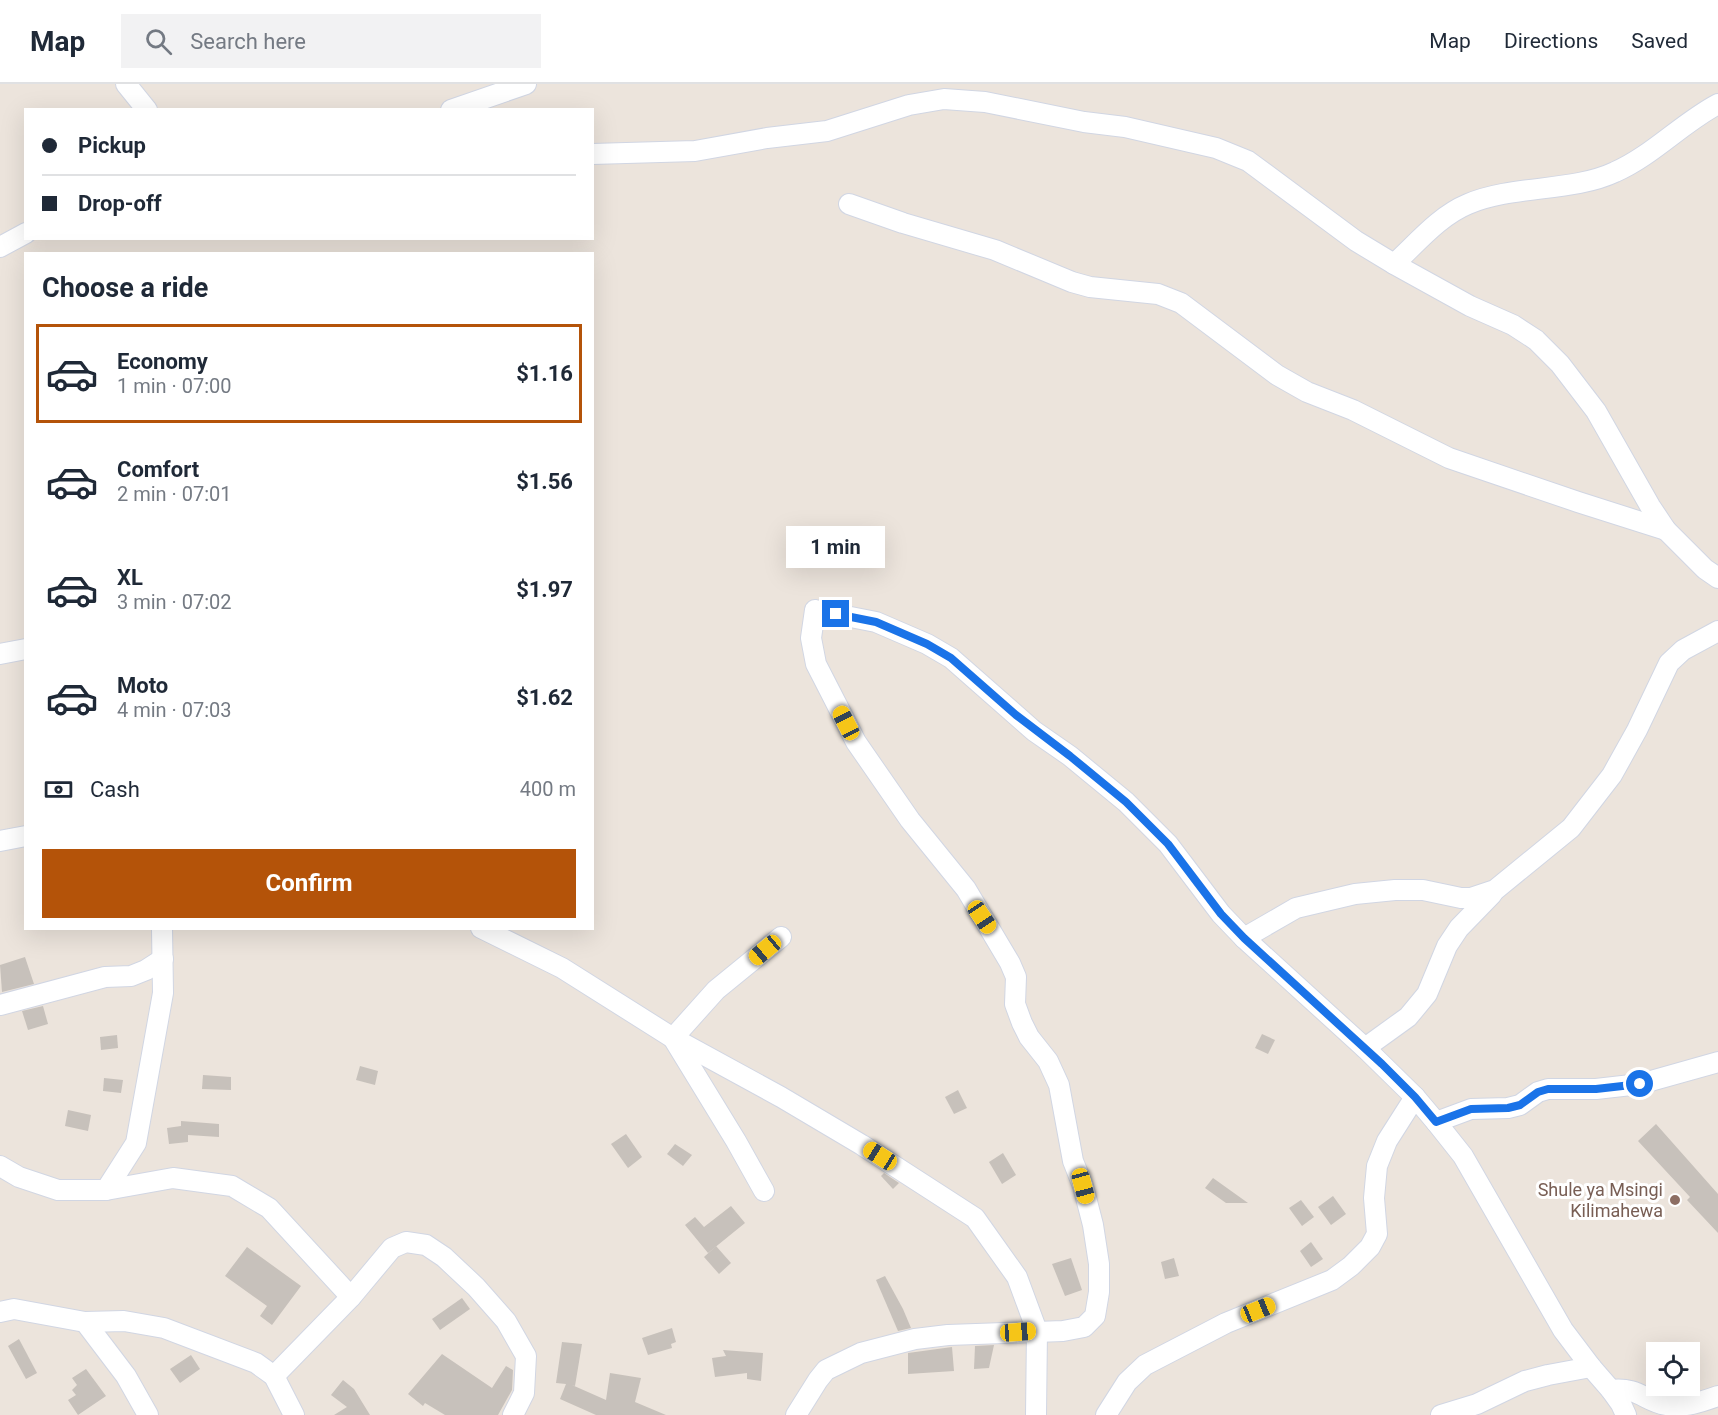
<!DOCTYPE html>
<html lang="en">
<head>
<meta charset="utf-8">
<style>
  body { margin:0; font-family:Roboto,sans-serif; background:#f2f2f3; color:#1f2937; height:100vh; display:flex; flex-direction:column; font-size:22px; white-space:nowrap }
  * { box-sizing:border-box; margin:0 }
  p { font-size:20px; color:#747a83 }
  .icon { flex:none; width:33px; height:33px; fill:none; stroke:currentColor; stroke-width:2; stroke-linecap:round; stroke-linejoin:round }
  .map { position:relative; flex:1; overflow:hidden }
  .sheet { position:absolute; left:24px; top:168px; width:570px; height:678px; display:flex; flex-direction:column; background:#fff; border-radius:0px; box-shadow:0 6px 24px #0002 }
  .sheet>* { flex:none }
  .hud { position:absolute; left:24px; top:24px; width:570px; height:132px; border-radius:0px; box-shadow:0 6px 24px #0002; display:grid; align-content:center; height:132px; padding:0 18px; background:#fff }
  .controls { position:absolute; left:1646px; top:1258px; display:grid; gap:12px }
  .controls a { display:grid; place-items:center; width:54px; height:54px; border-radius:0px; background:#fff; box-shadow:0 6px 24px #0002; font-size:30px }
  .end { position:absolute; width:27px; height:27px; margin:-14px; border:8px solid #1a73e8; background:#fff; box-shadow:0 0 0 3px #fff }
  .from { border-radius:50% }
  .bubble { position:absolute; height:42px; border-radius:0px; background:#fff; box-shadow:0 6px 24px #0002; font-size:20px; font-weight:700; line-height:42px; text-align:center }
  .car { position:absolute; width:18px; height:36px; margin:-18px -9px; border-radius:8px; box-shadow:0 0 4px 2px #0007; background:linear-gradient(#f5c518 24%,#345 0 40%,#f5c518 0 76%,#345 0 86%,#f5c518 0) }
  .hud b { display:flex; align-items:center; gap:21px; height:57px; font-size:22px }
  .hud b+b { border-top:2px solid #e0e1e3 }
  .hud i { width:15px; height:15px; background:#1f2937 }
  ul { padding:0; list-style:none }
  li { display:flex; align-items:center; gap:18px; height:99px; margin:0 12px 9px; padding:0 6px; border:3px solid transparent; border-radius:0px }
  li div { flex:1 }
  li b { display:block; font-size:22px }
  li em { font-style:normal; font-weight:700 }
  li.selected { border-color:#b45309 }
  li>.icon { width:54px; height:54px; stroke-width:1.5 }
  h2 { padding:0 18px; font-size:27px; line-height:72px }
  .pay { display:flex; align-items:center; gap:15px; height:66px; padding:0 18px; font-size:22px }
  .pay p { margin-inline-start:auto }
  .button { display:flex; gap:12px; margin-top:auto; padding:12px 18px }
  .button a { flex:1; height:69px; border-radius:0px; background:#b45309; color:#fff; font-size:24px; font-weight:700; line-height:69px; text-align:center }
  header { display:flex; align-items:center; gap:36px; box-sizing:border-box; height:84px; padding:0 30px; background:#fff; border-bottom:2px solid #e0e1e3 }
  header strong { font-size:28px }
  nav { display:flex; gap:33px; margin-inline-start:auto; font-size:21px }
  .search { width:420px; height:54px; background:#f2f2f3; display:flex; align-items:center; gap:15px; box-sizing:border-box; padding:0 21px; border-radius:0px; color:#747a83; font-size:22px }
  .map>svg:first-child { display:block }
</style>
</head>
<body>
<header>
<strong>Map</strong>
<div class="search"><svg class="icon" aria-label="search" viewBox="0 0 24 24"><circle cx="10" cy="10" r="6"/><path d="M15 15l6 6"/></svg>Search here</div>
<nav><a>Map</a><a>Directions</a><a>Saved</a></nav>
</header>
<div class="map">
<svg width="1718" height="1331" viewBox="0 0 1718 1331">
  <rect width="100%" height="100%" fill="#ece4dc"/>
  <g fill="#c7c1bb">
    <polygon points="25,873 34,900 2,908 0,881"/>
    <polygon points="43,922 48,940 28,946 22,927"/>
    <polygon points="1262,950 1275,956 1268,970 1255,964"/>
    <polygon points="117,951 118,964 101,966 100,953"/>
    <polygon points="360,982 378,987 375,1001 356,996"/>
    <polygon points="203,991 231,993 231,1006 202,1005"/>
    <polygon points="104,994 123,996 121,1009 103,1007"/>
    <polygon points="958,1006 967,1024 954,1030 945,1013"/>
    <polygon points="68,1026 91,1031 88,1047 65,1042"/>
    <polygon points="181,1037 219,1040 219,1053 188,1051 188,1058 169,1060 167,1044 181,1042"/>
    <polygon points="1656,1040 1718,1110 1718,1149 1687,1116 1690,1113 1638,1057"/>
    <polygon points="626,1050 642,1073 628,1084 611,1060"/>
    <polygon points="675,1060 692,1071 683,1082 667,1070"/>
    <polygon points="1003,1069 1016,1091 1002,1100 989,1078"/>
    <polygon points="884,1089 899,1099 893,1105 881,1092"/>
    <polygon points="1213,1094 1248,1119 1226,1119 1205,1104"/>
    <polygon points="1333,1112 1346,1130 1331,1141 1318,1123"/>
    <polygon points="1301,1116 1314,1133 1302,1142 1289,1124"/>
    <polygon points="731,1122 745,1139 708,1169 685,1141 695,1133 704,1143"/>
    <polygon points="1311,1158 1323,1175 1311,1183 1300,1167"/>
    <polygon points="716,1162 731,1179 719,1190 704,1173"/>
    <polygon points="247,1163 301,1202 272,1241 260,1232 267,1222 225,1192"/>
    <polygon points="1071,1174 1082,1206 1065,1212 1052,1180"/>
    <polygon points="1174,1174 1179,1192 1165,1195 1161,1178"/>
    <polygon points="885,1192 903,1225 911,1244 898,1247 876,1196"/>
    <polygon points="462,1214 470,1225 440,1246 432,1235"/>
    <polygon points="672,1244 676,1258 671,1260 672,1264 648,1271 642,1254"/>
    <polygon points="19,1255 37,1289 26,1295 8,1262"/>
    <polygon points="562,1258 582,1260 575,1302 572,1301 606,1316 610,1289 641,1294 635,1318 666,1331 596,1331 560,1315 566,1300 556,1299"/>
    <polygon points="994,1261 989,1284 974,1285 975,1262"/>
    <polygon points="952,1263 954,1287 908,1290 908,1269"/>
    <polygon points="723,1266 763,1269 761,1297 747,1295 747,1289 715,1293 712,1274 726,1272"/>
    <polygon points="442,1270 492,1304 506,1282 513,1286 512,1306 498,1331 445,1331 425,1319 423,1322 408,1310"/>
    <polygon points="191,1271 200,1285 180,1299 170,1285"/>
    <polygon points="86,1285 106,1312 78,1331 68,1316 76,1311 72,1306 77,1301 72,1294"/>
    <polygon points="343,1296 354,1305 370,1331 334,1331 347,1323 331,1311"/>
  </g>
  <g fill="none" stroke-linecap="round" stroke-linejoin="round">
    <defs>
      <g id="minor">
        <polyline points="126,0 147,26"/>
        <polyline points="451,26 526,0"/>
        <polyline points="592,70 695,67 767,54 827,47 909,21 944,15 985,18 1084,38 1125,43 1216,64 1248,77 1356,157 1394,180 1470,222 1513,241 1536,256 1560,280 1596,327 1650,422 1666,446 1705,485 1718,494"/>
        <polyline points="849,120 903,139 995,166 1072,198 1090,203 1158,210 1181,219 1277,291 1307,308 1353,326 1449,374 1578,418 1666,446"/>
        <polyline points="0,163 26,149"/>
        <path d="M 1394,180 C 1417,159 1439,132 1468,120 C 1512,101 1573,108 1615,88 C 1653,71 1682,39 1718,20"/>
        <polyline points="0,570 26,565"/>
        <polyline points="0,757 26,752"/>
        <polyline points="481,844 562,884 673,954 781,1013 862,1061 975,1134 1017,1193 1037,1247 1036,1331"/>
        <polyline points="1244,854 1296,824 1355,810 1395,806 1423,806 1461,814 1471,814 1495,806 1571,744 1612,691 1637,646 1669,579 1683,566 1718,547"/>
        <polyline points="0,921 105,893 131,892 146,886 163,875"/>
        <polyline points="1365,964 1408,933 1427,910 1447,862 1459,844 1492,810"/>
        <polyline points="1436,1038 1471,1025 1508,1024 1520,1021 1538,1008 1548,1005 1596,1005 1640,1000 1718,978"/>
        <polyline points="0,1082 19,1093 58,1106 106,1106 173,1094 232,1102 269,1124 351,1213"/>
        <polyline points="106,1106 136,1059 163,909 162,844"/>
        <polyline points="764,1107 736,1057 673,954 716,906 781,853"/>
        <polyline points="0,1228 14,1225 85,1238 124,1237 164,1244 256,1279 274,1292 294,1331"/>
        <polyline points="85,1238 126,1292 148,1331"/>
        <polyline points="274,1292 351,1213 392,1164 406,1158 426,1161 444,1173 476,1203 506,1237 526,1272 524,1309 513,1331"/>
        <path d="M 1611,1306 C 1639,1303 1644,1317 1666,1321 C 1684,1324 1701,1318 1718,1312"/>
        <polyline points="796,1331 818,1296 826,1286 861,1269 915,1255 948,1251 1063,1247 1084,1243 1095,1232 1099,1208 1099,1180 1093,1141 1083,1102 1073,1077 1059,1001 1048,977 1029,953 1022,939 1015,920 1016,893 1010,879 966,805 910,736 856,658 816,580 811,554 815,526 876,538 927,560 951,574 1034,647 1070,672 1126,718 1168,760 1221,830 1244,854 1365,964 1415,1013 1436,1038 1463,1072 1563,1246 1591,1283 1611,1306 1621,1320 1626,1331"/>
        <polyline points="1106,1331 1127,1298 1145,1281 1226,1239 1332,1196 1351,1182 1370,1163 1377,1150 1374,1114 1377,1082 1387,1057 1415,1013"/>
        <polyline points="1441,1331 1477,1320 1525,1297 1548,1291 1591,1283"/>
      </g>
    </defs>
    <use href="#minor" stroke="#d1d6e3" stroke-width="22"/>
    <use href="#minor" stroke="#fff" stroke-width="20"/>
  </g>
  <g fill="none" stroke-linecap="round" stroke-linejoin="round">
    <polyline stroke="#1a73e8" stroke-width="8" points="836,530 876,538 927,560 951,574 1016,631 1070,672 1126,718 1168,760 1221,830 1244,854 1382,980 1415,1013 1436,1038 1471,1025 1508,1024 1520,1021 1538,1008 1548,1005 1596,1005 1640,1000"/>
  </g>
  <circle fill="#8d6e63" stroke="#fff" stroke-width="2" cx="1675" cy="1116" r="6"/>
  <g text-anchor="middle" stroke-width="6" stroke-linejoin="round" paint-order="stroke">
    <g font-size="18" fill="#785e54" stroke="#fff" text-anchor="end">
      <text x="1663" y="1112">Shule ya Msingi<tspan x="1663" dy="21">Kilimahewa</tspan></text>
    </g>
  </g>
</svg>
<div class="controls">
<a><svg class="icon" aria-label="locate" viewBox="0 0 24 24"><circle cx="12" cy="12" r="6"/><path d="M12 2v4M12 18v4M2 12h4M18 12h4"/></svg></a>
</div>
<i class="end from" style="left:1640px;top:1000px"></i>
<i class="end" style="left:836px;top:530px"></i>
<div class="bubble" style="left:786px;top:442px;width:99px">1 min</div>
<i class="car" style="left:846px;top:639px;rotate:333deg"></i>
<i class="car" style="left:982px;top:833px;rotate:146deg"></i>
<i class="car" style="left:765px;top:866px;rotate:230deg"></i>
<i class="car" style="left:880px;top:1072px;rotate:302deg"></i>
<i class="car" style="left:1083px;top:1102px;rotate:165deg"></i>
<i class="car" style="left:1258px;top:1226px;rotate:68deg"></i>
<i class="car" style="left:1018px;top:1248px;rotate:86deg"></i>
<div class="hud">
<b><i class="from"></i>Pickup</b>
<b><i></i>Drop-off</b>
</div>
<section class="sheet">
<h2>Choose a ride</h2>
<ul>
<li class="selected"><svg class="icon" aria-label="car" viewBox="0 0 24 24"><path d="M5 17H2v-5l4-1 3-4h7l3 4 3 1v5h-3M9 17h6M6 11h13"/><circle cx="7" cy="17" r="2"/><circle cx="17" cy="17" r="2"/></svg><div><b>Economy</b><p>1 min · 07:00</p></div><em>$1.16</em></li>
<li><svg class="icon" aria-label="car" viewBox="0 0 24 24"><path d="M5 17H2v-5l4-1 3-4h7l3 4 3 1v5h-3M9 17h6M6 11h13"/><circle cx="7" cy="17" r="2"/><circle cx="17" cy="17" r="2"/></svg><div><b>Comfort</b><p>2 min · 07:01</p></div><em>$1.56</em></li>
<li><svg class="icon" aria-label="car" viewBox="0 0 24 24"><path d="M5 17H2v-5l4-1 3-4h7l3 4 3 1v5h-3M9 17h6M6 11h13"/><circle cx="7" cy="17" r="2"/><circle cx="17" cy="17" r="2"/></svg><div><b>XL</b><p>3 min · 07:02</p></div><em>$1.97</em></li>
<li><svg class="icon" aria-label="car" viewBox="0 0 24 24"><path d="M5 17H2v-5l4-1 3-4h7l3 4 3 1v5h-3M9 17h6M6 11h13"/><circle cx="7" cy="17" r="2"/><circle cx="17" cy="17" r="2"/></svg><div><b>Moto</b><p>4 min · 07:03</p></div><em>$1.62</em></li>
</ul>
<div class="pay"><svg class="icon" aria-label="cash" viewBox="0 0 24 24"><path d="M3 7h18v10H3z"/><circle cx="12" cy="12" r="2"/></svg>Cash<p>400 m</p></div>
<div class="button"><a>Confirm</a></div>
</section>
</div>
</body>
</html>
